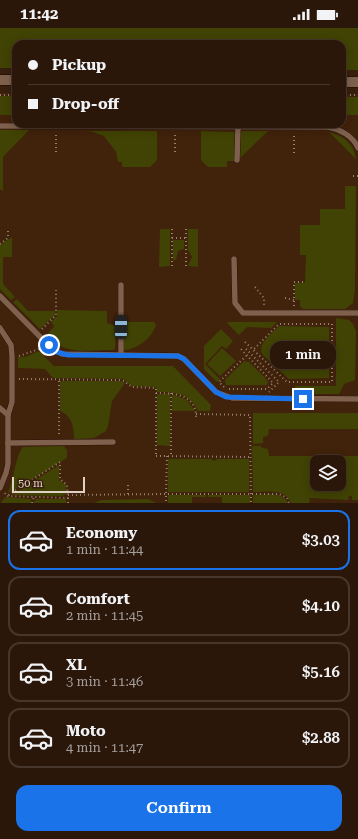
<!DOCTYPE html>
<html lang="en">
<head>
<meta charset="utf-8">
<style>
  body { margin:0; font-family:"Roboto Serif",serif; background:#362418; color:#f1f3f6; height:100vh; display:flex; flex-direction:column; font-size:15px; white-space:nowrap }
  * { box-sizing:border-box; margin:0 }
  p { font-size:13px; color:#a59f9c }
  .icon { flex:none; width:22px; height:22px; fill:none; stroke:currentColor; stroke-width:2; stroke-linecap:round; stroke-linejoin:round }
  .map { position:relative; height:475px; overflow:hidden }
  .panel { display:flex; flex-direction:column; background:#2a170a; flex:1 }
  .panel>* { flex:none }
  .banner { position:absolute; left:12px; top:12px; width:334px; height:88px; border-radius:12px; box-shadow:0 2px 10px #0003,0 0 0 1px #46362b; display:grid; align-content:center; height:88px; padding:0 16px; background:#2a170a }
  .tools { position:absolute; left:310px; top:427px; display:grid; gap:8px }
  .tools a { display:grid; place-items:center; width:36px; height:36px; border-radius:8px; background:#2a170a; box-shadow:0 2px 10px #0003,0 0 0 1px #46362b; font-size:20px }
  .scale { position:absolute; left:12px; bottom:10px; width:73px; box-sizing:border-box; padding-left:4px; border:2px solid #e2d1c6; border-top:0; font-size:11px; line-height:14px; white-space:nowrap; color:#e2d1c6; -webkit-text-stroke:3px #381f0d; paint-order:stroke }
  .end { position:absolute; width:18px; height:18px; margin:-9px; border:5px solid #1a73e8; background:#fff; box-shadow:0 0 0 2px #fff }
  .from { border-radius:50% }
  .bubble { position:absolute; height:28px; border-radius:12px; background:#2a170a; box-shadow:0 2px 10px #0003,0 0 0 1px #46362b; font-size:13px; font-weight:600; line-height:28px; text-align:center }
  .car { position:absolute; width:12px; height:24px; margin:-12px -6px; border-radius:5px; box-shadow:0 0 3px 1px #0007; background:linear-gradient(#222 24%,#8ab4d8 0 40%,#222 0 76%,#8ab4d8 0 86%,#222 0) }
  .banner b { display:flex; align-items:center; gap:14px; height:38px; font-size:15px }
  .banner b+b { border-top:1px solid #46362b }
  .banner i { width:10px; height:10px; background:#f1f3f6 }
  ul { padding:7px 0 0; list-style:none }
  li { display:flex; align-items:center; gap:12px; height:60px; margin:0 8px 6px; padding:0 8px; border:2px solid #46362b; border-radius:12px }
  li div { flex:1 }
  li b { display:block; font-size:15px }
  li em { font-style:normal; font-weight:600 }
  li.active { border-color:#1a73e8 }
  li>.icon { width:36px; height:36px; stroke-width:1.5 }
  .action { display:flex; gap:8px; margin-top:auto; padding:8px 16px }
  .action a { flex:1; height:46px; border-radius:12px; background:#1a73e8; color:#fff; font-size:16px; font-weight:600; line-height:46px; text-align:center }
  .status { display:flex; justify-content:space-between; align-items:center; height:28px; padding:0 20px; background:#2a170a; direction:ltr }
  .status svg { height:11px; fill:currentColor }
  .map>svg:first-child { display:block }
</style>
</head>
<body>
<div class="status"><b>11:42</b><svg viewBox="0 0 49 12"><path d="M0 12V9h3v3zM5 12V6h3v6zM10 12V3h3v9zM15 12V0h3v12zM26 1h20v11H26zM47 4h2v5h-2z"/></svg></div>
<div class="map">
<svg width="358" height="475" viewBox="0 0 358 475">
  <rect width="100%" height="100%" fill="#381f0d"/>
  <path fill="#41220b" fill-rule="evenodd" d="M 0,65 L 16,65 L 16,96 L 342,96 L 342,66 L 358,66 L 358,475 L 0,475 ZM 317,434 L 339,434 L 339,456 L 317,456 Z"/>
  <g fill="#404303" fill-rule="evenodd">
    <polygon points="0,0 358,0 358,42 342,42 342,16 16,16 16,40 0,40"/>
    <rect x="0" y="68" width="16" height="19"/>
    <rect x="342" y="69" width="16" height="18"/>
    <polygon points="0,102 29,102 3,129 3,163 0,161"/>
    <polygon points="90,103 157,103 157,132 150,139 122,139 122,134 118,134 116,124 104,108"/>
    <polygon points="201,103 235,104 234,133 227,133 227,139 208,139 201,132"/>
    <polygon points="242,103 268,103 240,130 241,106"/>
    <path d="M 329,104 C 343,107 354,116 356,131 Z"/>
    <polygon points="345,158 356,158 355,262 353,275 345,281 303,281 300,278 300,272 295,272 295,255 305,255 306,227 300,227 300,197 320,197 320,181 345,181"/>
    <polygon points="160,201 170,201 170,238 159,239"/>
    <polygon points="188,201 198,201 198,239 188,238 192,229 188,222"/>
    <polygon points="12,209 12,229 3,229 3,256 15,269 11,272 0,261 0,217"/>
    <polygon points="173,212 184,212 184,221 178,223 176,232 173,232"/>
    <polygon points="17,271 28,283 55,283 55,287 40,301 13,274"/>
    <path d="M 57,282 L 107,283 L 107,295 L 116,298 L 115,321 L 112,322 C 88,322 63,328 47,307 L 54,298 L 51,294 L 57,288 Z"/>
    <polygon points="336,290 349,292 353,296 356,303 355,352 344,356 339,366 295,366 295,358 336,358"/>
    <path d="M 124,294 L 154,294 L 156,297 C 152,310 138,321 124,322 Z"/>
    <polygon points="229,294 277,294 271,300 247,299 239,307 227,295"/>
    <path d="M 279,298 L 329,299 L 329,350 L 289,351 L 263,327 C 256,316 272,306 279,298 Z"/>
    <polygon points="221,301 233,313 226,321 222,318 205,336 220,351 217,354 204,341 204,318"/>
    <polygon points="222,320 236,333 220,348 207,336"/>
    <path d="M 39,323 L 54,338 L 173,338 L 211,377 L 210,383 L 198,383 C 190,365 174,364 157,364 L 156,359 L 132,358 L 123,351 L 53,350 L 45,341 L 18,340 L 18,329 L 25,329 Z"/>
    <polygon points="244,333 249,334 268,353 267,357 226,357 225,352"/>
    <path d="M 60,353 L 120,353 L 125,355 L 112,373 L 108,398 L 106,403 L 94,410 L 74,411 C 74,399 72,388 60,383 Z"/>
    <polygon points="157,366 170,366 170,418 157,417"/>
    <polygon points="172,366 187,372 195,383 172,383"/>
    <polygon points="253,385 358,385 358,401 269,401 268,408 263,409 263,415 253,416"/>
    <path d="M 64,418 L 67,422 L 67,430 L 11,464 L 8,464 C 14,451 16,426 23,419 Z"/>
    <path d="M 252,418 L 260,418 L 263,420 L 268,421 L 269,428 L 358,428 L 358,472 L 352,472 L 352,468 L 349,468 L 348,472 L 310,470 L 309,475 L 291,475 C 285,460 267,464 253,464 ZM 317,434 L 339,434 L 339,456 L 317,456 Z"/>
    <polygon points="168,431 211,431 214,433 217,431 249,431 249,464 168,464"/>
    <polygon points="59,437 59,452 66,457 66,466 62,468 12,467"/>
    <polygon points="168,467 206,467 206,469 192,469 192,475 168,475"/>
    <polygon points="208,467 250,467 250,475 222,475 222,469 208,469"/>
    <path d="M 253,467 C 265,467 282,463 288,475 L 253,475 Z"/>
    <polygon points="5,469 31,471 31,475 1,475"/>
    <polygon points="36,471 66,471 66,475 33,475"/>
    <polygon points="148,471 156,475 94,475 101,472"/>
  </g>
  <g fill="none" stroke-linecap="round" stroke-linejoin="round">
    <defs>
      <g id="lane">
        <path d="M 0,98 L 327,99 C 340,101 353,108 358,120"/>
        <polyline points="237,132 238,99"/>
        <polyline points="234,231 235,275 243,285 358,285"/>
        <polyline points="0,268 52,321 62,326 178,328 184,331 216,364 232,370 358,371"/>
        <polyline points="0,300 11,317 12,328 12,374 8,387 8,436 6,445 0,460"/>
        <polyline points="121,327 121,257"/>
        <polyline points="0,380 8,387"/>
        <polyline points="8,415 113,414"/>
      </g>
      <g id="secondary">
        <polyline points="0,52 16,52"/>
        <polyline points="342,54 358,54"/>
      </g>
    </defs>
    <use href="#lane" stroke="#1e0700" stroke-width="6"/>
    <use href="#secondary" stroke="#1e0700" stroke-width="11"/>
    <g stroke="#958173" stroke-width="2" stroke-dasharray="1 3" stroke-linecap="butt">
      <polyline points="0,67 16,67"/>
      <polyline points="342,67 358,67"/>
      <polyline points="56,124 56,105"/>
      <polyline points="175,124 175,105"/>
      <polyline points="294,125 294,106"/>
      <polyline points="353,148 358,148"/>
      <polyline points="172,210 186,210"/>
      <polyline points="0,216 8,210 8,200"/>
      <polyline points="172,238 172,201"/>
      <polyline points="186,238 186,201"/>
      <polyline points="255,259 264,270 264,278"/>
      <polyline points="285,270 294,272"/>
      <polyline points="294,278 294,254 303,254"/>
      <polyline points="42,301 56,287 56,262"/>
      <polyline points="245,314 287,354 332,354 332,296 279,296 254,321"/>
      <polyline points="246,321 279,354 269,364"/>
      <polyline points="19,328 42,320"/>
      <polyline points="19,351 119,352 124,353 132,359 156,360 156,428"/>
      <polyline points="224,359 219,354 246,328"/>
      <polyline points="229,361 267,361 273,355 239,319"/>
      <path d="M 156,365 C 173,365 196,366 196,389"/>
      <polyline points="171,365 171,429"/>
      <polyline points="196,386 250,387 251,475"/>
      <polyline points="59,406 59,352"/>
      <polyline points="156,428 251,429"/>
      <polyline points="167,428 166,466 279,466 287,470 289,475"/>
      <polyline points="5,465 7,468 68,470 67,457 60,451 60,434 7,468"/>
      <polyline points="128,466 128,456"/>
      <polyline points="68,467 166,466 166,475"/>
      <polyline points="68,470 68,475"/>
      <polyline points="32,475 34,469"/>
    </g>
    <use href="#lane" stroke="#7e604d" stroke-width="5.5"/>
    <use href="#secondary" stroke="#7e604d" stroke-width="10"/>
  </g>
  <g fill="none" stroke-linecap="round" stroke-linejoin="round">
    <polyline stroke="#1a73e8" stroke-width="5" points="49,317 57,324 68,327 178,328 184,331 216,364 226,369 303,371"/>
  </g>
</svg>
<div class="tools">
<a><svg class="icon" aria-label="layers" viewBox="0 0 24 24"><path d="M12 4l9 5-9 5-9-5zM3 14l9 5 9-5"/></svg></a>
</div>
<div class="scale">50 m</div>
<i class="end from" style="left:49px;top:317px"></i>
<i class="end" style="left:303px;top:371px"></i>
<div class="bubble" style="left:270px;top:313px;width:66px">1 min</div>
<i class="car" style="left:121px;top:299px;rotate:0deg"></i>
<div class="banner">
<b><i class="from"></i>Pickup</b>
<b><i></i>Drop-off</b>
</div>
</div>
<section class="panel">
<ul>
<li class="active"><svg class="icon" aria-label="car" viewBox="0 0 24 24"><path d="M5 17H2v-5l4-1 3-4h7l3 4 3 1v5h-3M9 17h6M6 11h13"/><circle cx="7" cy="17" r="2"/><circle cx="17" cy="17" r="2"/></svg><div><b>Economy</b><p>1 min · 11:44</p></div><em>$3.03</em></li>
<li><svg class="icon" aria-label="car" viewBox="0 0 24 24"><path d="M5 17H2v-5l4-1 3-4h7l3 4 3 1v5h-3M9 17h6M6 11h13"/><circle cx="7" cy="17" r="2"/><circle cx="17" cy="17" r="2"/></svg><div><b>Comfort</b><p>2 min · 11:45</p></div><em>$4.10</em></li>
<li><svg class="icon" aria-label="car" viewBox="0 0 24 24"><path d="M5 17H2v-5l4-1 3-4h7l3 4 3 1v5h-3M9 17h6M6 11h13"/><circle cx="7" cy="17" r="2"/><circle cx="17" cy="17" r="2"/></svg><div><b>XL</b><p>3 min · 11:46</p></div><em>$5.16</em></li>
<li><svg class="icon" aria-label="car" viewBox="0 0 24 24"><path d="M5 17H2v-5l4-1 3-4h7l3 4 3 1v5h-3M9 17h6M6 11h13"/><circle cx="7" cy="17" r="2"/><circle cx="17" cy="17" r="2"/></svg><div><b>Moto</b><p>4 min · 11:47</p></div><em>$2.88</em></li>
</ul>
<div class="action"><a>Confirm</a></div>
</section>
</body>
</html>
